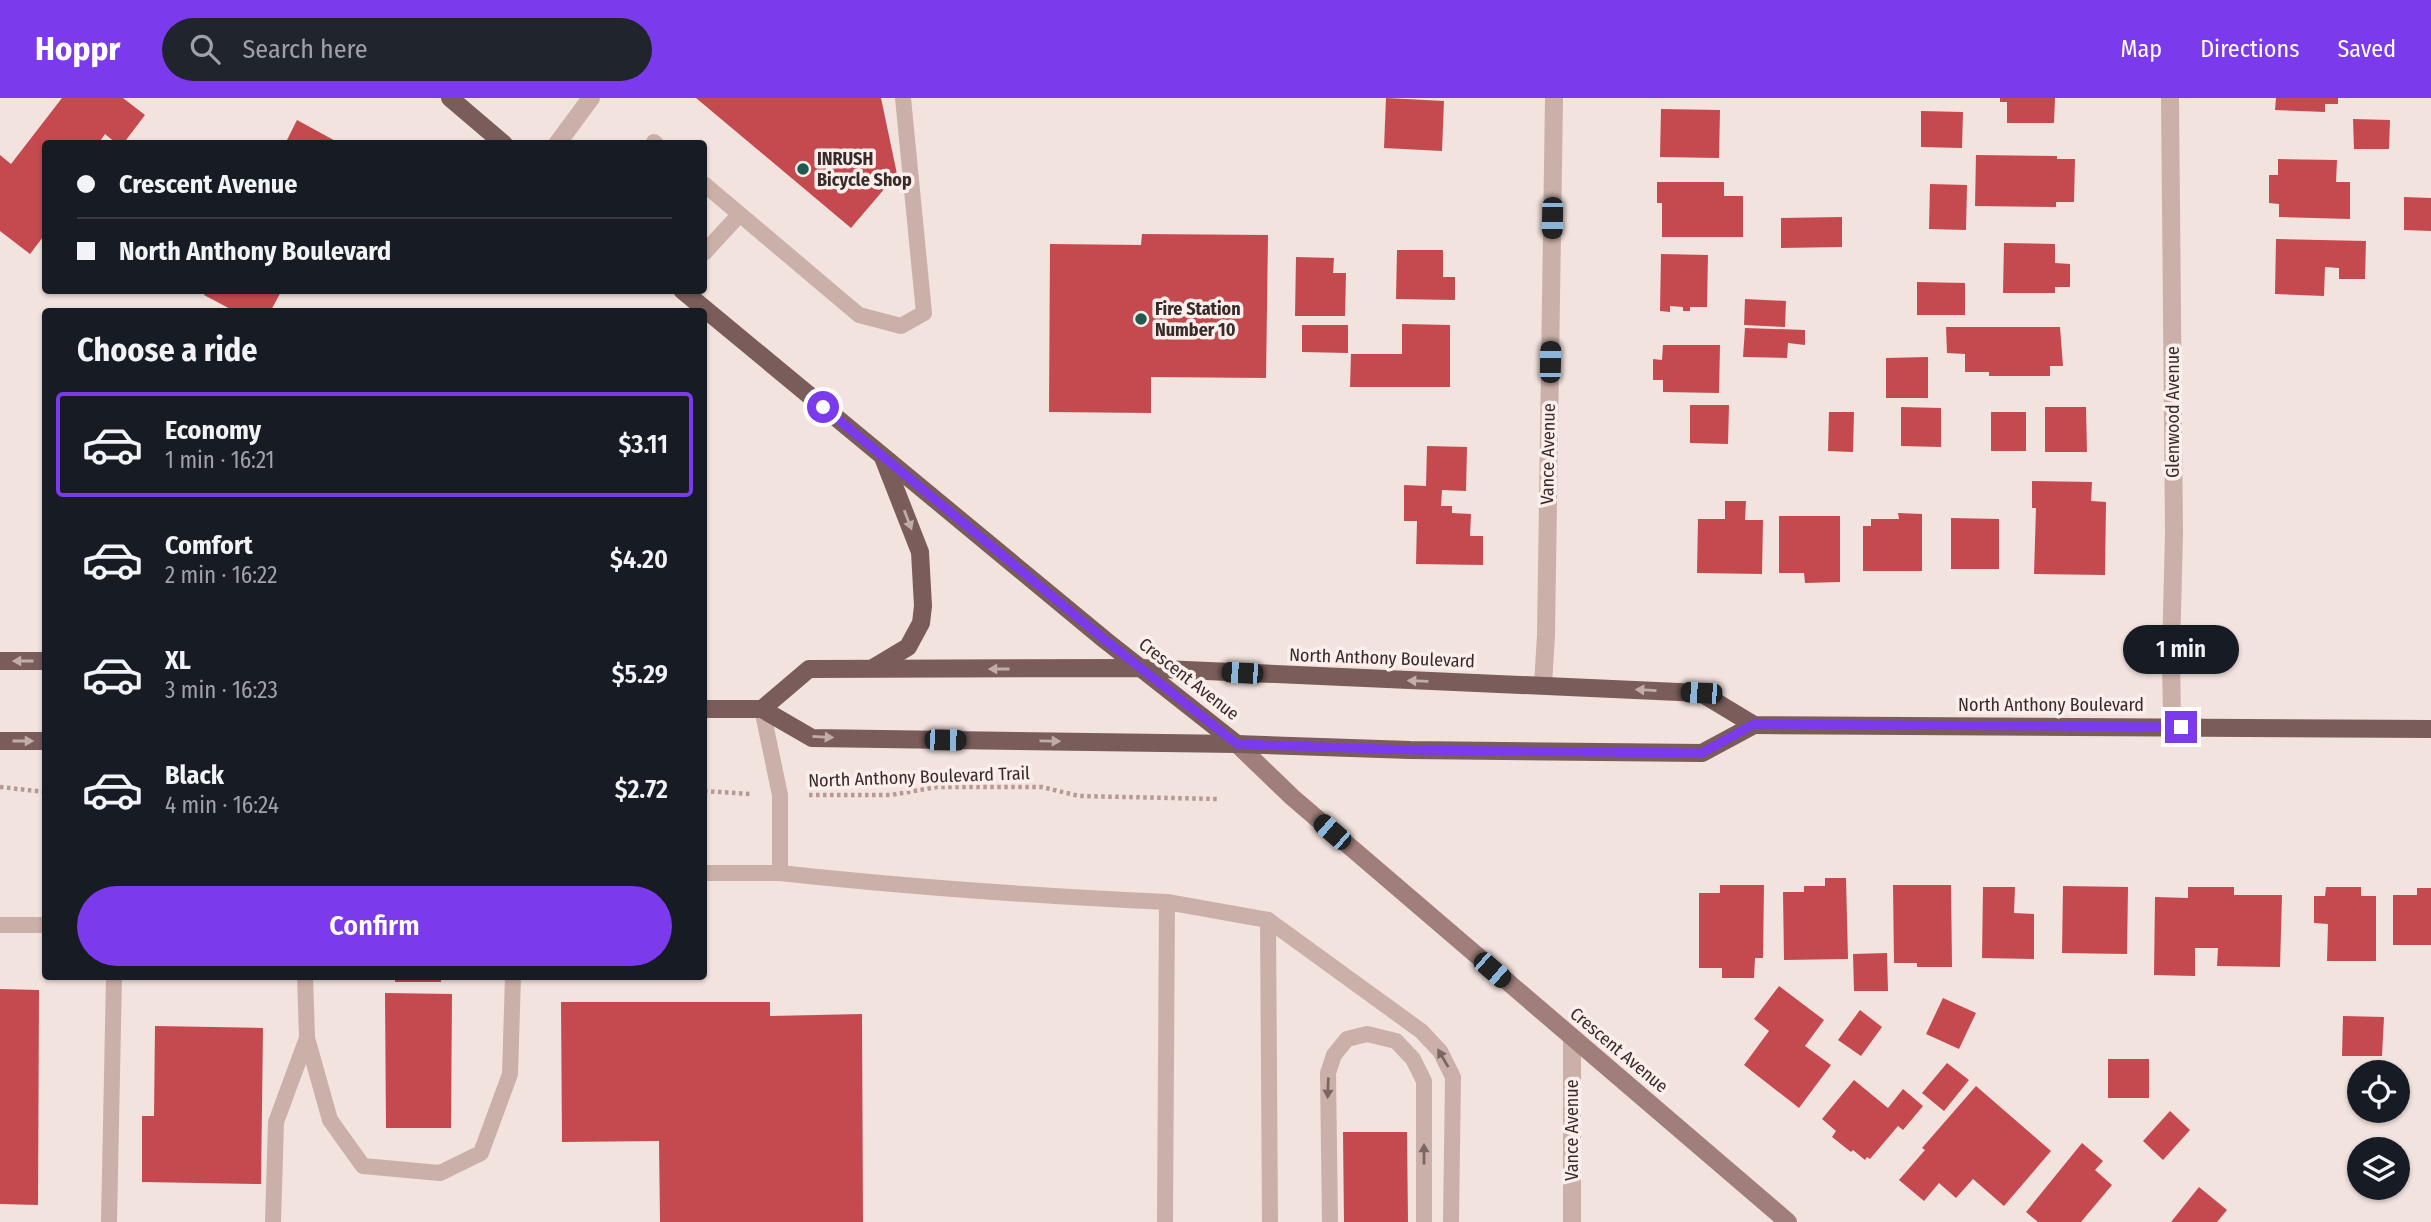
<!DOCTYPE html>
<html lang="en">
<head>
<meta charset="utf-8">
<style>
  body { margin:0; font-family:"Fira Sans Condensed",sans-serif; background:#20242c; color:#f1f3f6; height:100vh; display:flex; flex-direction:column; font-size:26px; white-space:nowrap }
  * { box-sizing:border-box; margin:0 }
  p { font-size:23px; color:#9ea1a6 }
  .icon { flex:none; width:38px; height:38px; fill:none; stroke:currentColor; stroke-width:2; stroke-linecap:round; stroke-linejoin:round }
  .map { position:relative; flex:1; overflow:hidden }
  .drawer { position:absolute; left:42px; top:210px; width:665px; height:672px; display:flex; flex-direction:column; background:#171b24; border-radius:7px; box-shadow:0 2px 5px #0004 }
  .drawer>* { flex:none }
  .top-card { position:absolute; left:42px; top:42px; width:665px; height:154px; border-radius:7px; box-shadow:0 2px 5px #0004; display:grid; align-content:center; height:154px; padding:0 35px; background:#171b24 }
  .fabs { position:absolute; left:2347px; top:962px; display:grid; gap:14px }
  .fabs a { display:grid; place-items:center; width:63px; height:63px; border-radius:50%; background:#171b24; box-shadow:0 2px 5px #0004; font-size:35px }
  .end { position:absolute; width:32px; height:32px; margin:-16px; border:9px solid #7c3aed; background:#fff; box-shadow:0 0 0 4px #fff }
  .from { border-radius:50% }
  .bubble { position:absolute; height:49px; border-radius:24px; background:#171b24; box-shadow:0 2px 5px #0004; font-size:23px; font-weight:600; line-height:49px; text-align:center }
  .car { position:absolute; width:21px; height:42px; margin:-21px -10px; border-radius:9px; box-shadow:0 0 5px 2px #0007; background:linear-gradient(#222 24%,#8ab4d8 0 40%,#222 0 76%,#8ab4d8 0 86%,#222 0) }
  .top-card b { display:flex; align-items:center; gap:24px; height:66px; font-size:26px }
  .top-card b+b { border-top:2px solid #363941 }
  .top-card i { width:18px; height:18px; background:#f1f3f6 }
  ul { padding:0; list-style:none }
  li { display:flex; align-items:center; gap:21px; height:105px; margin:0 14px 10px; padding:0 21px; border:4px solid transparent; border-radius:7px }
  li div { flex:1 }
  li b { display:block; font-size:26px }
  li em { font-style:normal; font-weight:600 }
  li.current { border-color:#7c3aed }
  li>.icon { width:63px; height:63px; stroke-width:1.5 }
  h2 { padding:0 35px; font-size:32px; line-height:84px }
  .cta { display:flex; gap:14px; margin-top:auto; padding:14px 35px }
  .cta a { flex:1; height:80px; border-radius:42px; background:#7c3aed; color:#fff; font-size:28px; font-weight:600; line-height:80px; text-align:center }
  header { display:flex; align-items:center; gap:42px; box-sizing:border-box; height:98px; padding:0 35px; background:#7c3aed; color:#fff }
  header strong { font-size:33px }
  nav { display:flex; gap:38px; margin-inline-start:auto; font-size:24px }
  .search { width:490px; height:63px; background:#20242c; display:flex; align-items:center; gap:18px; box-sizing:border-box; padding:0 24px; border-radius:38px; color:#9ea1a6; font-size:26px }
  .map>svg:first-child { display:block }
</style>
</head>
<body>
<header>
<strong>Hoppr</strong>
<div class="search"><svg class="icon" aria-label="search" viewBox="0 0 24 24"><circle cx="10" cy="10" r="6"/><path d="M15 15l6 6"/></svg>Search here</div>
<nav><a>Map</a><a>Directions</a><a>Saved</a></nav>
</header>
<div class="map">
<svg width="2431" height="1124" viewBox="0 0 2431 1124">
  <rect width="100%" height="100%" fill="#f2e3de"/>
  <g fill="#c54a4f">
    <polygon points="62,0 123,0 145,17 123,46 117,46 105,36 98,46 46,46 46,135 30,156 0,133 0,57 11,66"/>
    <polygon points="696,0 881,0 897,76 851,130"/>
    <polygon points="1386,0 1444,3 1442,53 1384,50"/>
    <polygon points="2000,0 2055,0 2054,25 2007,25 2007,4 2000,4"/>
    <polygon points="2276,0 2338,0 2338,6 2325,6 2325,14 2275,12"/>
    <polygon points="1661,11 1720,12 1719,60 1660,59"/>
    <polygon points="1921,13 1963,14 1962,50 1921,49"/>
    <polygon points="2353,21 2390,22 2389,51 2354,51"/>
    <polygon points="297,22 341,46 285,46"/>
    <polygon points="1976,57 2057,58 2057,61 2075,61 2074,104 2056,104 2056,109 1975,108"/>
    <polygon points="2278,61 2337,62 2336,84 2350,84 2350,121 2279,119 2279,106 2269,105 2269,77 2278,77"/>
    <polygon points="1657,84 1724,84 1724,98 1743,98 1743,139 1662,139 1662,105 1657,105"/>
    <polygon points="1930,86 1967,87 1966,132 1929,131"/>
    <polygon points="2404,99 2431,100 2431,133 2404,132"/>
    <polygon points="1842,119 1842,149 1781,150 1781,120"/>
    <polygon points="1142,136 1268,137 1266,280 1151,279 1151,315 1049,314 1050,146 1141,147"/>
    <polygon points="2276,141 2366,143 2365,181 2339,181 2339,170 2325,169 2324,198 2275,196"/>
    <polygon points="2004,145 2055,146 2055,165 2070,166 2070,189 2055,189 2055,195 2003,195"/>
    <polygon points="1397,152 1443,152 1443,179 1455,179 1455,202 1396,201"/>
    <polygon points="1661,156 1708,157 1707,209 1690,209 1690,213 1683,213 1683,209 1670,208 1670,214 1660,213"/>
    <polygon points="1296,159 1334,160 1333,175 1346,175 1345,218 1295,218"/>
    <polygon points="1917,184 1965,185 1965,217 1917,217"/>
    <polygon points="206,192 282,192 270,214 236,214 204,197"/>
    <polygon points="1745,201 1786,203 1785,229 1744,227"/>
    <polygon points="1402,226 1450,227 1450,289 1350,289 1351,256 1402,256"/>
    <polygon points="1302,227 1348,227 1348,255 1302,254"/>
    <polygon points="1946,229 2060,229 2063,268 2050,268 2050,278 1989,278 1989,274 1965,274 1965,256 1947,255"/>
    <polygon points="1745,230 1805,232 1805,247 1788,245 1787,260 1743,259"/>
    <polygon points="1663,247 1720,247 1719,295 1663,294 1663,282 1653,282 1653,261 1662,262"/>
    <polygon points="1928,259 1928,300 1886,300 1886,260"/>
    <polygon points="1690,307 1729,307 1728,346 1690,345"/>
    <polygon points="1901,309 1941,310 1941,349 1901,348"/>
    <polygon points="2045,309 2086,309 2087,354 2045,354"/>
    <polygon points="1829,314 1854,314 1853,354 1828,353"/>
    <rect x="1991" y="314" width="35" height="39"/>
    <polygon points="1427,348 1467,349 1466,393 1442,392 1441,408 1452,408 1452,415 1471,416 1470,438 1483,438 1483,467 1416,466 1417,423 1404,423 1404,387 1426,388"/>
    <polygon points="2032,383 2092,384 2091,403 2106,404 2105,477 2034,476 2036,410 2032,410"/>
    <polygon points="1725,403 1746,403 1745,422 1763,422 1762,476 1697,475 1698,421 1725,421"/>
    <polygon points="1898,415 1922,416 1922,473 1863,473 1863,428 1871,428 1871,421 1899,421"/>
    <polygon points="1779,418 1840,418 1840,484 1805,485 1804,475 1779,475"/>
    <polygon points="1951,420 1999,421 1999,471 1951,471"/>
    <polygon points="1825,780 1846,780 1848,861 1784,862 1783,794 1804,794 1804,788 1825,788"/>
    <polygon points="1720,787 1764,787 1763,860 1755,860 1754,880 1722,880 1722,870 1699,870 1699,795 1720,795"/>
    <polygon points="1893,787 1951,787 1952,869 1917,869 1917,865 1894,865"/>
    <polygon points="2063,788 2128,789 2127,856 2062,855"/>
    <polygon points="1983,789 2015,789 2014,815 2034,816 2034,861 1982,860"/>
    <polygon points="2188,789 2234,789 2234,797 2282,797 2280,869 2217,868 2218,850 2195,850 2195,878 2154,877 2155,799 2188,800"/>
    <polygon points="2326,789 2361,789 2361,798 2376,798 2376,863 2327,863 2328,826 2314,825 2314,798 2325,798"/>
    <polygon points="2417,790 2431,790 2431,847 2393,847 2393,797 2417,797"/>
    <polygon points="1887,855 1888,893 1854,893 1853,856"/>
    <rect x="395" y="878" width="46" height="6"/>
    <polygon points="1779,888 1824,922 1805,948 1831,967 1799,1010 1744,967 1769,933 1754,921"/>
    <polygon points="0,891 39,892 38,1107 0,1106"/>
    <polygon points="385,895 452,896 451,1030 386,1030"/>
    <polygon points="1943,900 1976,915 1959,951 1926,936"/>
    <polygon points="561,904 770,904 770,918 862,916 863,1124 660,1124 659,1043 562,1044"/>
    <polygon points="1860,912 1882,929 1861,958 1838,942"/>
    <polygon points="2343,918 2384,919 2382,958 2342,958"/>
    <polygon points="155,928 263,930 261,1086 142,1084 142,1018 154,1018"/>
    <rect x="2108" y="961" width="41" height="39"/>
    <polygon points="1947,965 1969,982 1944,1013 1922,995"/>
    <polygon points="1854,982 1888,1010 1903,991 1923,1008 1903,1032 1898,1028 1870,1061 1867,1059 1865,1062 1853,1052 1851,1054 1832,1039 1836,1033 1822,1021"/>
    <polygon points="1976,988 2051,1053 2004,1108 1973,1081 1956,1100 1939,1085 1924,1103 1899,1082 1925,1052 1922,1050"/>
    <polygon points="2170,1013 2190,1032 2163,1062 2143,1043"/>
    <polygon points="1343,1034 1407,1034 1408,1124 1344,1124"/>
    <polygon points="2082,1045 2103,1063 2095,1072 2112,1087 2081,1124 2038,1124 2026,1114"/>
    <polygon points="2199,1089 2227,1112 2217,1124 2171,1124"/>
  </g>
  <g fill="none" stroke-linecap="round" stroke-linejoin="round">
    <g stroke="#b79994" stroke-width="4.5" stroke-dasharray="3.5 3.5" stroke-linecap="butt">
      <polyline points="0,689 46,694"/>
      <polyline points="704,693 751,696"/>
      <polyline points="809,697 891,697 937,689 1042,689 1079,698 1219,701"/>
    </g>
    <g stroke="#cbb0aa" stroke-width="16">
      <polyline points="654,44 656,46"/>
      <polyline points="704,86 859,217 901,228 924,215 903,0"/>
      <polyline points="704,155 739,117"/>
      <polyline points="704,775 780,775 780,697 762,611"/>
      <path d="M 780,775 C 908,789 1038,798 1167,804 L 1165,1124"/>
      <polyline points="1167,804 1268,822 1421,933 1440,953 1453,979 1451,1124"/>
      <polyline points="1268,822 1270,1124"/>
      <polyline points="0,827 46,827"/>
      <polyline points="307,940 330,1022 363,1068 440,1075 481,1055 510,976 513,878"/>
      <polyline points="109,1124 114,878"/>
      <polyline points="273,1124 276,1024 307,940 305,878"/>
      <polyline points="1330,1124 1328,975 1334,957 1347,941 1367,936 1396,943 1413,961 1424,983 1424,1124"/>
    </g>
    <g stroke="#cbb0aa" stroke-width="18">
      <polyline points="2170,0 2174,435 2171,555 2172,628"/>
      <polyline points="557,46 591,0"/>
      <polyline points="1572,1124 1572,941"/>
    </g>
    <polyline stroke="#cbb0aa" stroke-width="18" points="1543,587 1546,537 1554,0"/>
    <polyline stroke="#9f7e7b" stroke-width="18" points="1237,646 1292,699 1788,1124"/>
    <g stroke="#7a5c5b" stroke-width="18">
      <polyline points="450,0 504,46"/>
      <polyline points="682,192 1105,542 1237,646"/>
      <polyline points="0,563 46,563"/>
      <polyline points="873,570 908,549 921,525 923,508 920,454 884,362"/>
      <polyline points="704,611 762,611 812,640 1237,646 1410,652 1702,655 1754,627"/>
      <polyline points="762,611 809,571 1140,570 1701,595 1754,627 2431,631"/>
      <polyline points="0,643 46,643"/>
    </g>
  </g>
  <defs><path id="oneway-solid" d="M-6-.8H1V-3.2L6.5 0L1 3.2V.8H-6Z" transform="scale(1.75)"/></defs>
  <g fill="#c0adaa">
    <use href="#oneway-solid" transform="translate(908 422) rotate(69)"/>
    <use href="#oneway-solid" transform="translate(23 563) rotate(-180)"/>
    <use href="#oneway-solid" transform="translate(999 571) rotate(180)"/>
    <use href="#oneway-solid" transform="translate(1418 583) rotate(-178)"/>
    <use href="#oneway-solid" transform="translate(1646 592) rotate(-177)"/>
    <use href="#oneway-solid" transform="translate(823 639) rotate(3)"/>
    <use href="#oneway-solid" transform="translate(23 643)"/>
    <use href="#oneway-solid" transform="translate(1050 643) rotate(1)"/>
  </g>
  <g fill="#7a6663">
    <use href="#oneway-solid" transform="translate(1443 960) rotate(-120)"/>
    <use href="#oneway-solid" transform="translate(1328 990) rotate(92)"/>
    <use href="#oneway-solid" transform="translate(1424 1056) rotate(-90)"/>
  </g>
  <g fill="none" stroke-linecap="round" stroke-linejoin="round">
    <polyline stroke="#7c3aed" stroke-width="9" points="823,309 1105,542 1237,646 1410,652 1702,655 1754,626 2181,629"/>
  </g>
  <g fill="#1f5a4d" stroke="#faefeb" stroke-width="2.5">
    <circle cx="803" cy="71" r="7"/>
    <circle cx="1141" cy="221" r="7"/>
  </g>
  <g text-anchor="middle" stroke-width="7" stroke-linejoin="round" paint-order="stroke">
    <g font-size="18" font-weight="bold" fill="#382a29" stroke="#faefeb" text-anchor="start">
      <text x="817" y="67">INRUSH<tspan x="817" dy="21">Bicycle Shop</tspan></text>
      <text x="1155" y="217">Fire Station<tspan x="1155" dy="21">Number 10</tspan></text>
    </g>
    <g font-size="18" fill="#382a29" stroke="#faefeb">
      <text transform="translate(2173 314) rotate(-90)" y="6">Glenwood Avenue</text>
      <text transform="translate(1548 356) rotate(-89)" y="6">Vance Avenue</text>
      <text transform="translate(1382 560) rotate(2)" y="6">North Anthony Boulevard</text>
      <text transform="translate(1189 581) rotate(38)" y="6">Crescent Avenue</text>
      <text x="2051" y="613">North Anthony Boulevard</text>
      <text transform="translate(919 679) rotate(-2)" y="6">North Anthony Boulevard Trail</text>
      <text transform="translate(1619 952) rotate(40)" y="6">Crescent Avenue</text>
      <text transform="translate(1572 1032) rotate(-90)" y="6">Vance Avenue</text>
    </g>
  </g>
</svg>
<div class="fabs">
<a><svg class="icon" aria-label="locate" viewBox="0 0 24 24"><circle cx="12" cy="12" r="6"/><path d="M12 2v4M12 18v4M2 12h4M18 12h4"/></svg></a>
<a><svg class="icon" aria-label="layers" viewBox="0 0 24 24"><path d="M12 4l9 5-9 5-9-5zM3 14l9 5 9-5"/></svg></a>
</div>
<i class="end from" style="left:823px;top:309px"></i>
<i class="end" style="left:2181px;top:629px"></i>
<div class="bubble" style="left:2123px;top:527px;width:116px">1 min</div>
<i class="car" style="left:1552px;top:120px;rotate:181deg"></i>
<i class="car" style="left:1550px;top:264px;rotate:1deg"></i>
<i class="car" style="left:1242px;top:575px;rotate:273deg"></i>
<i class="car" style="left:1701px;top:595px;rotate:273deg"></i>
<i class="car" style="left:945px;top:642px;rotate:91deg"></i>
<i class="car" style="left:1332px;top:734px;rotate:311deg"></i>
<i class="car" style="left:1492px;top:872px;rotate:131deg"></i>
<div class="top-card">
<b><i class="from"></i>Crescent Avenue</b>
<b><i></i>North Anthony Boulevard</b>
</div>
<section class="drawer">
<h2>Choose a ride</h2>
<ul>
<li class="current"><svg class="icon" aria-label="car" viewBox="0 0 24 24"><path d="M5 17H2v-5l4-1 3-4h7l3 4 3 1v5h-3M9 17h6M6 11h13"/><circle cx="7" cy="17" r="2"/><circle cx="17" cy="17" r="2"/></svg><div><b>Economy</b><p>1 min · 16:21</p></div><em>$3.11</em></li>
<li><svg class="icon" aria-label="car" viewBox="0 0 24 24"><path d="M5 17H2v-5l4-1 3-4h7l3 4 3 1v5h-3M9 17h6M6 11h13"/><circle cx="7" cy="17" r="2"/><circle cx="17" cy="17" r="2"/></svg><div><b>Comfort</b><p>2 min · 16:22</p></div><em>$4.20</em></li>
<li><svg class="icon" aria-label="car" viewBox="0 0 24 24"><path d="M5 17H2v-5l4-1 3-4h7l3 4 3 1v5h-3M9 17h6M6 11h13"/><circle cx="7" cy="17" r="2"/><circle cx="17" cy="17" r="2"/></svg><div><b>XL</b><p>3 min · 16:23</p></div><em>$5.29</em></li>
<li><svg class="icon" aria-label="car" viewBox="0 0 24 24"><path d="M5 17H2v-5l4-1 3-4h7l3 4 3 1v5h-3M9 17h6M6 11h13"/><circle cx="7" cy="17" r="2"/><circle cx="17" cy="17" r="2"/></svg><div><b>Black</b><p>4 min · 16:24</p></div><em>$2.72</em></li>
</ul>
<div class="cta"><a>Confirm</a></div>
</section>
</div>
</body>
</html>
